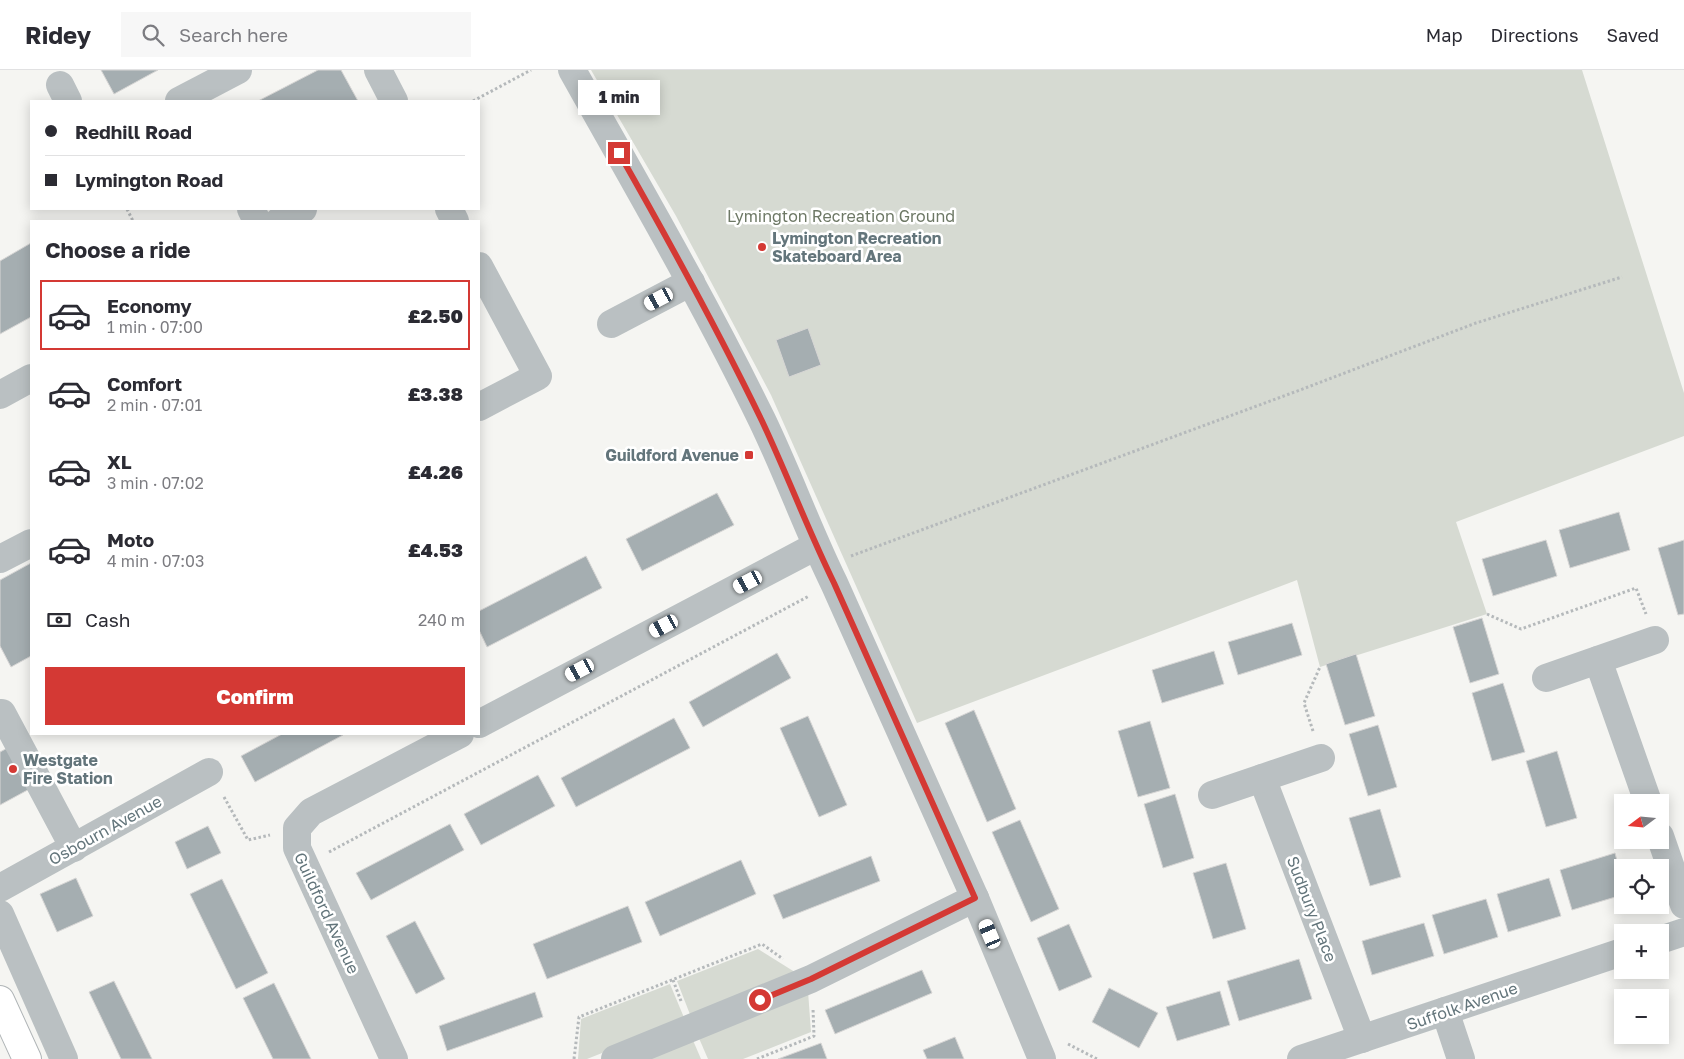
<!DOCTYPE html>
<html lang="en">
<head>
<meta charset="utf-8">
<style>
  body { margin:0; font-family:"Golos Text",sans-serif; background:#f7f7f7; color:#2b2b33; height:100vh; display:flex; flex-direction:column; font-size:19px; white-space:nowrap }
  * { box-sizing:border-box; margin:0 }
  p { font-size:16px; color:#7c7c81 }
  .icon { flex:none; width:28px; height:28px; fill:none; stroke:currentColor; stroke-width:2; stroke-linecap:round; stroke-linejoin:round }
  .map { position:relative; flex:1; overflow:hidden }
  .sheet { position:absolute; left:30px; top:150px; width:450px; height:515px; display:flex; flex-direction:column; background:#fff; border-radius:0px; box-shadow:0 2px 12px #0003 }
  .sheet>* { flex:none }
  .guide { position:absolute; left:30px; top:30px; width:450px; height:110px; border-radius:0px; box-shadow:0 2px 12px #0003; display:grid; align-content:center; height:110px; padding:0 15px; background:#fff }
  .needle { width:32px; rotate:254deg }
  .controls { position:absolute; left:1614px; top:724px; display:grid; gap:10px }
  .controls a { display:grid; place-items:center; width:55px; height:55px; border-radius:0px; background:#fff; box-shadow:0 2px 12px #0003; font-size:25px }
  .end { position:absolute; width:22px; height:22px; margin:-11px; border:6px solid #d43934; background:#fff; box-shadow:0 0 0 2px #fff }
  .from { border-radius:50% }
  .bubble { position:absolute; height:35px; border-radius:0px; background:#fff; box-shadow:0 2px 12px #0003; font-size:16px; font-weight:800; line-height:35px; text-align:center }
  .car { position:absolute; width:15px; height:30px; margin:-15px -8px; border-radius:6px; box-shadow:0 0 4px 1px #0007; background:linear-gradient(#fff 24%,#345 0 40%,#fff 0 76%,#345 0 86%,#fff 0) }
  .guide b { display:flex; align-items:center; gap:18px; height:48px; font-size:19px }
  .guide b+b { border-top:1px solid #e1e1e2 }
  .guide i { width:12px; height:12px; background:#2b2b33 }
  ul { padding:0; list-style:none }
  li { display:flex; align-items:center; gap:15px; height:70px; margin:0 10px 8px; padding:0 5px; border:2px solid transparent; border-radius:0px }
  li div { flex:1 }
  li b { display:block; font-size:19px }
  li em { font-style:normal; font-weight:800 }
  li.current { border-color:#d43934 }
  li>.icon { width:45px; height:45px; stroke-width:1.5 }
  h2 { padding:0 15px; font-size:22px; line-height:60px }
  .pay { display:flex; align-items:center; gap:12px; height:55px; padding:0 15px; font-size:19px }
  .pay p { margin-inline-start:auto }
  .action { display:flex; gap:10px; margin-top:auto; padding:10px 15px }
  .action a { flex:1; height:58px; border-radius:0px; background:#d43934; color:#fff; font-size:20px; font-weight:800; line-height:58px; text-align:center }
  header { display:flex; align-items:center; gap:30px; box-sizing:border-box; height:70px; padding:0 25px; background:#fff; border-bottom:1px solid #e1e1e2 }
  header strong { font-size:24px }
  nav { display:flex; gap:28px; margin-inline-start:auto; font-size:18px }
  .search { width:350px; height:45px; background:#f7f7f7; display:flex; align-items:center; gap:12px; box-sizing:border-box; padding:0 18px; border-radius:0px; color:#7c7c81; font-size:19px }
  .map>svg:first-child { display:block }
</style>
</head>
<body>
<header>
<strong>Ridey</strong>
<div class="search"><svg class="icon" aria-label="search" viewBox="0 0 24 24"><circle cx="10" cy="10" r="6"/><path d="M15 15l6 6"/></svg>Search here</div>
<nav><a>Map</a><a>Directions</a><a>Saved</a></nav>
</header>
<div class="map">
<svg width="1684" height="989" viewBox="0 0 1684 989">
  <rect width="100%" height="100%" fill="#f5f5f2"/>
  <g fill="#d6dad2">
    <polygon points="591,0 1582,0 1684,323 1684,366 1456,452 1487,544 1320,597 1297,510 917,653 771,325 676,146"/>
    <polygon points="758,879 798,904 691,947 677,911"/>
    <polygon points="670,914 685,950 587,989 578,989 581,949"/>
    <polygon points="808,921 811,962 743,989 708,989 698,966"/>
    <polygon points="692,968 701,989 641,989"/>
  </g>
  <g fill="#a5aeb1" stroke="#d7d6d5">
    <polygon points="101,0 158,0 114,24"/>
    <polygon points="318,0 341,0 358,31 258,31"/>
    <polygon points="31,173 31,247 0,264 0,191"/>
    <polygon points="808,258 821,295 789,307 776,270"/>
    <polygon points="717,423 734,455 642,501 626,469"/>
    <polygon points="1619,442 1630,480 1570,498 1559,460"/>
    <polygon points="1546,470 1557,506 1493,526 1482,489"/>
    <polygon points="1684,470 1684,544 1678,545 1658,478"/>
    <polygon points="586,486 602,518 487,577 479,560 479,541"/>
    <polygon points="31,493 31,586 11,597 0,576 0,510"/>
    <polygon points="1482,548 1499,604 1470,613 1453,557"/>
    <polygon points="1292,553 1302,585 1238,605 1228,572"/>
    <polygon points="1214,581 1224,614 1162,633 1152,600"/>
    <polygon points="777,583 791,608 703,657 689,632"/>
    <polygon points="1356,584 1375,646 1345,655 1326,594"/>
    <polygon points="1503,613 1525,682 1492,691 1472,623"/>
    <polygon points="974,640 1016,739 987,752 945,653"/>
    <polygon points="808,646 847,735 819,747 780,658"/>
    <polygon points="674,648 690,678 576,737 561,708"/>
    <polygon points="1150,651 1170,718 1138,727 1118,661"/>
    <polygon points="1378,655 1397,717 1368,726 1349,664"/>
    <polygon points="282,664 343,664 343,665 255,712 241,686"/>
    <polygon points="13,675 35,716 0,735 0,682"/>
    <polygon points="1557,681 1577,748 1546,757 1526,691"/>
    <polygon points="538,705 555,736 481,775 464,744"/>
    <polygon points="1175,724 1194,788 1163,798 1144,734"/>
    <polygon points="1380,739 1401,807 1370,816 1349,748"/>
    <polygon points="1020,750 1059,839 1031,852 992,762"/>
    <polygon points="450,754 464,780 371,830 356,803"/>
    <polygon points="208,756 221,783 187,799 175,772"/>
    <polygon points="1615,783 1622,810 1622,825 1572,840 1560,800"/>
    <polygon points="871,786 880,811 783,849 773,825"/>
    <polygon points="741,790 756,824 660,866 645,832"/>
    <polygon points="1226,793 1246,859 1213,869 1193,803"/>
    <polygon points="76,808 93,846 57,862 40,824"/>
    <polygon points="1549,808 1561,846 1508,862 1497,824"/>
    <polygon points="222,809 268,903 236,919 190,824"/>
    <polygon points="1486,829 1498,867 1444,884 1432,845"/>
    <polygon points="628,836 642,872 547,909 533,874"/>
    <polygon points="415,851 445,909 416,924 386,866"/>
    <polygon points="1424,853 1434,886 1372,905 1362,871"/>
    <polygon points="1069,854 1092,907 1059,921 1037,868"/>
    <polygon points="1299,889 1312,929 1239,951 1227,911"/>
    <polygon points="922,900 932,923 835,964 825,940"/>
    <polygon points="114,911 152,989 121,989 89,922"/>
    <polygon points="274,913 311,989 273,989 243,928"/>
    <polygon points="1109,918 1158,943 1139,978 1092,952"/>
    <polygon points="1220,921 1230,955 1177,971 1166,937"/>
    <polygon points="535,922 543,947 447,981 439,956"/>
    <polygon points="955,967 964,989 927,989 923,980"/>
    <polygon points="821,973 827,989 778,989"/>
  </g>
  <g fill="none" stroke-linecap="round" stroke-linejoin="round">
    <defs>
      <polyline id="highway" points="0,930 27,989"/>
    </defs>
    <use href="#highway" stroke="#b0b5b7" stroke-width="30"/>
    <g stroke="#b5b9bb" stroke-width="3" stroke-dasharray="2.5 2.5" stroke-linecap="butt">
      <polyline points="473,31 531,0"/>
      <polyline points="127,139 133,151"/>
      <polyline points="851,486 1300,320 1476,253 1622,207"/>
      <polyline points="1487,544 1521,559 1636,518 1646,544"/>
      <polyline points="1313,661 1304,633 1320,597"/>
      <polyline points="224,727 248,770 270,765"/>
      <polyline points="329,782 809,526"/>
      <polyline points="673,910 681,931"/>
      <polyline points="1068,974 1097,989"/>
      <polyline points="574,989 579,947 762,874 783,889"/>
      <polyline points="757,989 814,966 813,938"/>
    </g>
    <g stroke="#bac0c2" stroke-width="28">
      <polyline points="378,0 394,31"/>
      <path d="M 572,0 C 637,116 704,231 762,350 C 788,404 808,460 834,513 L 975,828 L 1042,989"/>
      <polyline points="60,15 68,31"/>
      <polyline points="179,31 238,0"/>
      <polyline points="251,139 257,151"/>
      <polyline points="449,139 455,151"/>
      <polyline points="279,151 303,139"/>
      <polyline points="479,196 538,306 479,337"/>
      <polyline points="611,254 691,212"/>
      <polyline points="0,325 31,308"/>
      <polyline points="0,489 31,473"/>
      <polyline points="1598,590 1648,732"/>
      <polyline points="1546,608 1655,570"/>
      <polyline points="0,644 2,643 74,778"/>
      <polyline points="479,654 816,476"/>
      <polyline points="1262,708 1362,969"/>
      <polyline points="1212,725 1321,688"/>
      <polyline points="1660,766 1684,835"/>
      <polyline points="0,818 209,702"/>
      <polyline points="0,844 64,989"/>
      <polyline points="1660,870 1684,862"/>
      <polyline points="1445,941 1461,989"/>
      <polyline points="394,989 297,778 297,758 311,742 460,664"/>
      <polyline points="615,989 811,909 975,828"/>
      <polyline points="1301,989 1622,882"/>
    </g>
    <use href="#highway" stroke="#fff" stroke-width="28"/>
  </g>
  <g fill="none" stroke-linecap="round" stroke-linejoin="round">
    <path stroke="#d43934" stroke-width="6" d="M 619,83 C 669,171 718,260 762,351 C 787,404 808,460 834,513 L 975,828 L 811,909 L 760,930"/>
  </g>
  <g fill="#d43934" stroke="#fff" stroke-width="2">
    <circle cx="762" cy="177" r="5"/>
    <rect x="744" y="380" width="10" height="10" rx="2.5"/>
    <circle cx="13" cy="699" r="5"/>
  </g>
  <g text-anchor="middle" stroke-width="5" stroke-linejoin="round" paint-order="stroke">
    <g font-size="16" fill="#6d7865" stroke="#fff">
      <text x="841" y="152">Lymington Recreation Ground</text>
    </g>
    <g font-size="16" font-weight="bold" fill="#63757b" stroke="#fff" text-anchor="start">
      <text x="772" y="174">Lymington Recreation<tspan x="772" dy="18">Skateboard Area</tspan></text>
      <text x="739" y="391" text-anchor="end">Guildford Avenue</text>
      <text x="23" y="696">Westgate<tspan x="23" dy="18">Fire Station</tspan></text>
    </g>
    <g font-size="16" fill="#63757b" stroke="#fff">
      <text transform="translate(105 760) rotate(-29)" y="6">Osbourn Avenue</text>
      <text transform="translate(1312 839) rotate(69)" y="6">Sudbury Place</text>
      <text transform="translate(327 843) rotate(65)" y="6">Guildford Avenue</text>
      <text transform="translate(1462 936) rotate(-19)" y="6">Suffolk Avenue</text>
    </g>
  </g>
</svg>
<div class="controls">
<a><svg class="needle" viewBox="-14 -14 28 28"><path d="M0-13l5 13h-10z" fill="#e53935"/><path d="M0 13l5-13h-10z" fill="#7c7c81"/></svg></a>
<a><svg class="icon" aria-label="locate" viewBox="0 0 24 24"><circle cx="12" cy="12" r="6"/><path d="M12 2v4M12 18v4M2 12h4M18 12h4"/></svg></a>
<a>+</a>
<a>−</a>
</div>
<i class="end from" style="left:760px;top:930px"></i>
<i class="end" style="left:619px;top:83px"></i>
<div class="bubble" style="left:578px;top:10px;width:82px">1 min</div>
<i class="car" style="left:659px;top:229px;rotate:242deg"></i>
<i class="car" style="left:748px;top:512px;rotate:242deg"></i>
<i class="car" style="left:664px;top:556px;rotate:242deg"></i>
<i class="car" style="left:580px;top:600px;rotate:242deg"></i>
<i class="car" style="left:990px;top:864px;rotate:337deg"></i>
<div class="guide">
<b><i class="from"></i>Redhill Road</b>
<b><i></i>Lymington Road</b>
</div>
<section class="sheet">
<h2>Choose a ride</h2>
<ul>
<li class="current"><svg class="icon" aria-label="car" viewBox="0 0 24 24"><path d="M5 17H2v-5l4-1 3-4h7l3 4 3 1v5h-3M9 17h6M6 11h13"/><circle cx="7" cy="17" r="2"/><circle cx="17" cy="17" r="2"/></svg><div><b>Economy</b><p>1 min · 07:00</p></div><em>£2.50</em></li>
<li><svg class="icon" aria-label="car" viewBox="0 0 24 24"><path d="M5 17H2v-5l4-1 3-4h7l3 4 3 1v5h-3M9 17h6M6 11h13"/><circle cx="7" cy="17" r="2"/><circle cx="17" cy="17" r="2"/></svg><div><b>Comfort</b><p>2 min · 07:01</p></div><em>£3.38</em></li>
<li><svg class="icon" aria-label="car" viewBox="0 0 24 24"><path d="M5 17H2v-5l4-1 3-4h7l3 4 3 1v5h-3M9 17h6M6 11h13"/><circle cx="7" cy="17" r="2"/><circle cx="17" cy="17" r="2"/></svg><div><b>XL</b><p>3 min · 07:02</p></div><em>£4.26</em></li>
<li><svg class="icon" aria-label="car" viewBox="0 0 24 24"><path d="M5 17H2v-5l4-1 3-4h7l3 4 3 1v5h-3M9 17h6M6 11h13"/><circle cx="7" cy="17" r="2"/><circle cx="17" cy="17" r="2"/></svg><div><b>Moto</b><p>4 min · 07:03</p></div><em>£4.53</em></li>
</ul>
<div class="pay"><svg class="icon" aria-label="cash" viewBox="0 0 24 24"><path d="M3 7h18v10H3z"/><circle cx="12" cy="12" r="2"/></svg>Cash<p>240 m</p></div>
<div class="action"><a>Confirm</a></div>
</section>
</div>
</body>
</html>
